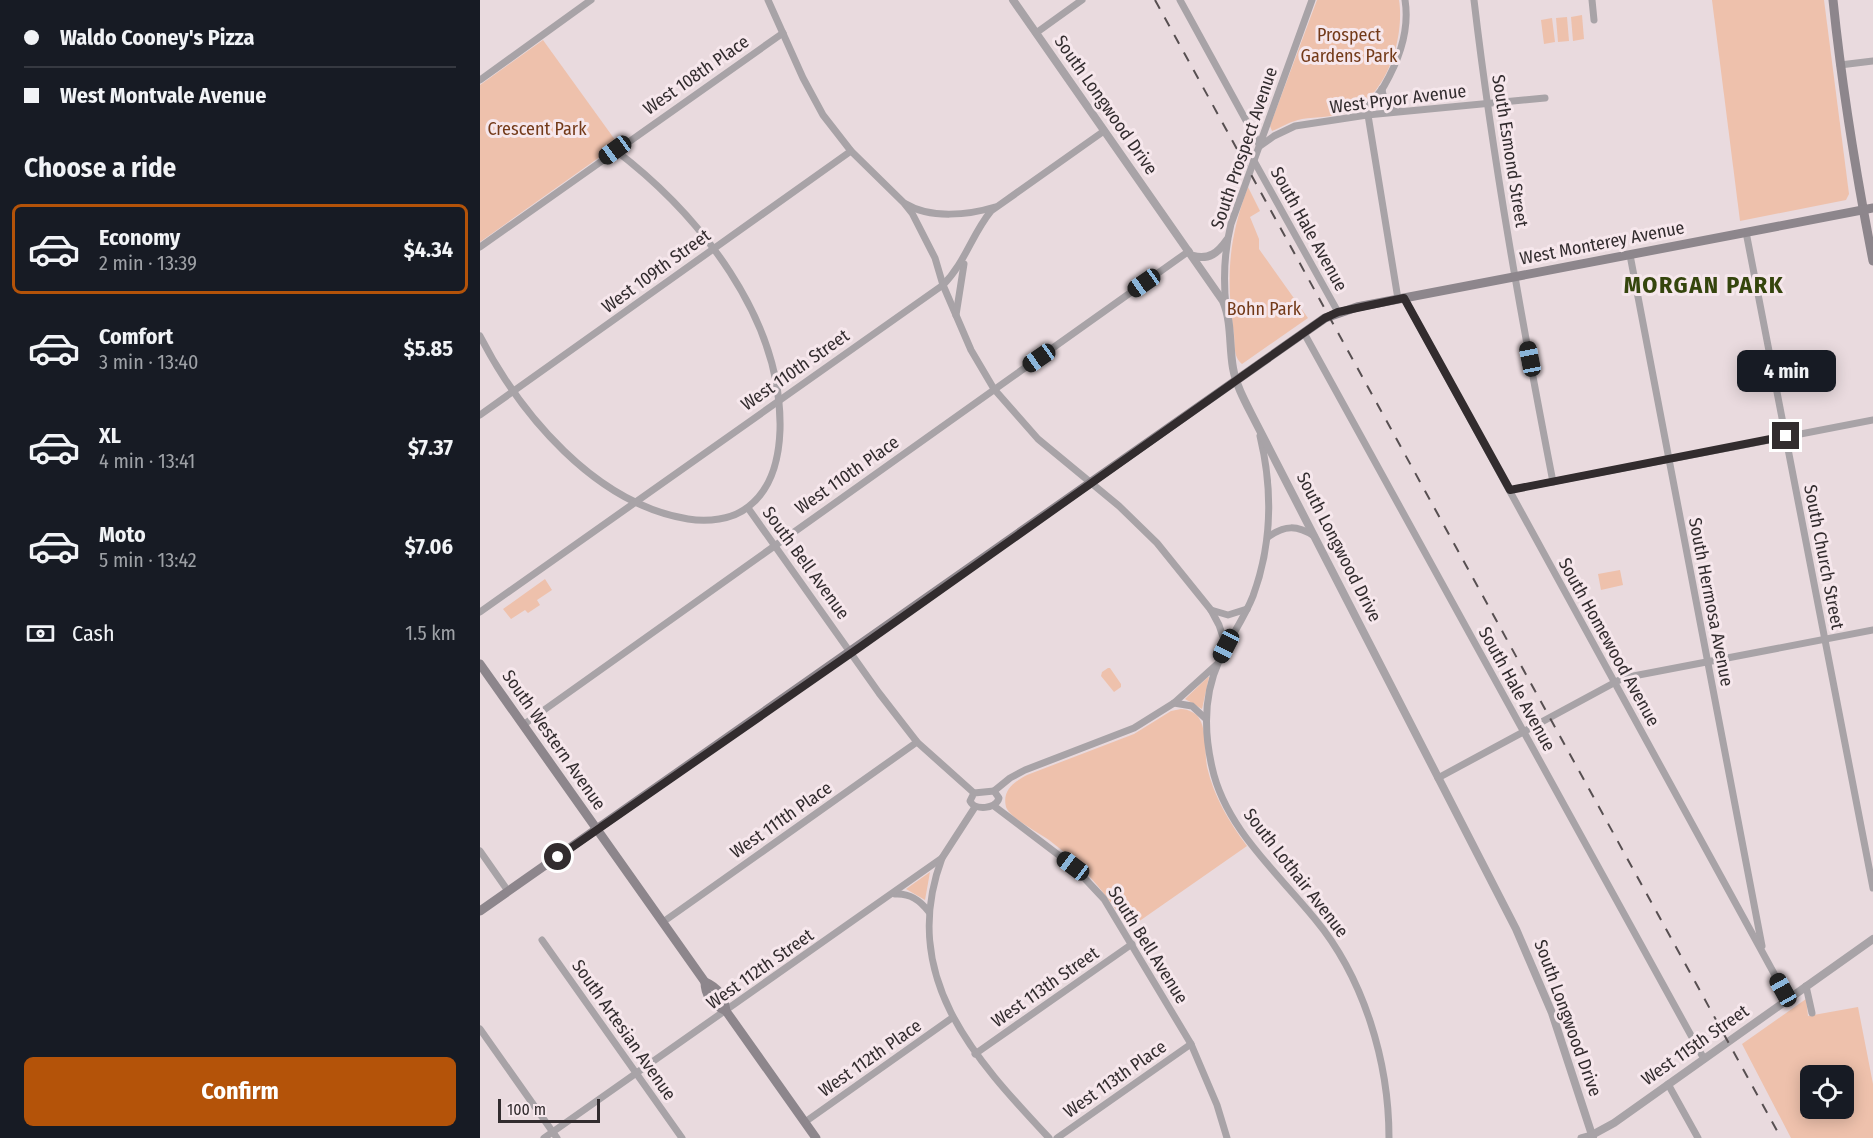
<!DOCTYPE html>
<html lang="en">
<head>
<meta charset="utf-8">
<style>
  body { margin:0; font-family:"Fira Sans Condensed",sans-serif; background:#242831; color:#f1f3f6; height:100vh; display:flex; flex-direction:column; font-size:22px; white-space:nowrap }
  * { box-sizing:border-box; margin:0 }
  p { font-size:20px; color:#9ea1a6 }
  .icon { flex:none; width:33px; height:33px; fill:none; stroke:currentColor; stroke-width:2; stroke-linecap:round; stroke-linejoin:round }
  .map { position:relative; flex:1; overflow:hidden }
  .panel { display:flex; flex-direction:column; background:#171b24; width:480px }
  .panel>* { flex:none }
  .banner { display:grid; align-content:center; height:132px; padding:0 24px; background:#171b24 }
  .buttons { position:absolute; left:1320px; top:1065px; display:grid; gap:12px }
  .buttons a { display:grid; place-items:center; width:54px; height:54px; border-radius:9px; background:#171b24; box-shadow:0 3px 15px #0003; font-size:30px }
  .scale { position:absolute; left:18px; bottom:15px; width:102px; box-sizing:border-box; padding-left:6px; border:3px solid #322c2e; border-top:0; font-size:16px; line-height:21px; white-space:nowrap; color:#322c2e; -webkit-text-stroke:4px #f6e7ec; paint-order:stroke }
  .end { position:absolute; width:27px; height:27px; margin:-14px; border:8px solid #322c2e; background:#fff; box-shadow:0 0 0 3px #fff }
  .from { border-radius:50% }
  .bubble { position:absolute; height:42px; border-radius:9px; background:#171b24; box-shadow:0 3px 15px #0003; font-size:20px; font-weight:700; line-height:42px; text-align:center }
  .car { position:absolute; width:18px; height:36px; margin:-18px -9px; border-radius:8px; box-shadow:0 0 4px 2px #0007; background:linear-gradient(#222 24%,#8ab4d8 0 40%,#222 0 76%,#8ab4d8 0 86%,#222 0) }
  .banner b { display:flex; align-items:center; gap:21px; height:57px; font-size:22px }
  .banner b+b { border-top:2px solid #363941 }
  .banner i { width:15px; height:15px; background:#f1f3f6 }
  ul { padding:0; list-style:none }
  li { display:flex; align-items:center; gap:18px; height:90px; margin:0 12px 9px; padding:0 12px; border:3px solid transparent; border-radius:9px }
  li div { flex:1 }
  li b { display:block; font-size:22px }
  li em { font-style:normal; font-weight:700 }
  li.on { border-color:#b45309 }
  li>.icon { width:54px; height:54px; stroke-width:1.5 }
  h2 { padding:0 24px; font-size:27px; line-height:72px }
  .pay { display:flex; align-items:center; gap:15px; height:66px; padding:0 24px; font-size:22px }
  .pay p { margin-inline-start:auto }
  .cta { display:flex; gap:12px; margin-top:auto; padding:12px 24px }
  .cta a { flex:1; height:69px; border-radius:9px; background:#b45309; color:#fff; font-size:24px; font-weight:700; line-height:69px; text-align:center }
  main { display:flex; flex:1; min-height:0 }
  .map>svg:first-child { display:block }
</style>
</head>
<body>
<main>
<section class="panel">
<div class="banner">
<b><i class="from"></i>Waldo Cooney's Pizza</b>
<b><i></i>West Montvale Avenue</b>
</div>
<h2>Choose a ride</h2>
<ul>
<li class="on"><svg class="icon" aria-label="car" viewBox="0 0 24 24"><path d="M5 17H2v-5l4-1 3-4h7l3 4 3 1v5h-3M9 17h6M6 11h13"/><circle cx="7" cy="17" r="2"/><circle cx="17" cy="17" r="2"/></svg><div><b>Economy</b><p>2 min · 13:39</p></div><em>$4.34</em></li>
<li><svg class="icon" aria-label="car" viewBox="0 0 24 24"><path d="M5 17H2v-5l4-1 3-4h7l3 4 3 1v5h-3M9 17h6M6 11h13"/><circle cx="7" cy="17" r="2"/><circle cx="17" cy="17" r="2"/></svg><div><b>Comfort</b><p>3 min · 13:40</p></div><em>$5.85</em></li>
<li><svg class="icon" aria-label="car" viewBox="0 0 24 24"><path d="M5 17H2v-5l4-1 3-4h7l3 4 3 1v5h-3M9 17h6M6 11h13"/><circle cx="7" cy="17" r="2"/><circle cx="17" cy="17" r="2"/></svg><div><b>XL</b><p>4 min · 13:41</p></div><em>$7.37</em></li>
<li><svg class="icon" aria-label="car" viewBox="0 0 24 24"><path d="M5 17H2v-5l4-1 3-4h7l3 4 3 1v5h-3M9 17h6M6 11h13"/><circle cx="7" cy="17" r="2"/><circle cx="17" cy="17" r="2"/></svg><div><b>Moto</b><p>5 min · 13:42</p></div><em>$7.06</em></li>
</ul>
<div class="pay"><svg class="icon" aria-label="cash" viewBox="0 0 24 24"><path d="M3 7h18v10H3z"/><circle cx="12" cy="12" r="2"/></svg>Cash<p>1.5 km</p></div>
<div class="cta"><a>Confirm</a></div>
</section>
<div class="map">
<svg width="1393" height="1138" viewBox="0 0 1393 1138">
  <rect width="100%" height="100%" fill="#e9dade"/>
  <g fill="#eec1ac" fill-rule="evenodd">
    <path d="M 837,0 L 919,0 C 925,37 907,97 868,112 C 854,117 837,117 822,119 C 811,121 802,127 792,131 L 790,126 Z"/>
    <polygon points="1232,0 1344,0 1369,194 1366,200 1260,221"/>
    <polygon points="1102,15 1104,39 1093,41 1091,17"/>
    <polygon points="1087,17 1089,41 1078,42 1076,18"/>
    <polygon points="1072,18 1075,42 1064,44 1061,20"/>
    <polygon points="63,40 138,144 0,242 0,85"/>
    <path d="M 768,187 L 780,211 L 770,217 L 779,239 L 779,249 L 828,318 L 762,364 C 753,357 755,344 754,334 C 746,278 748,240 768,187 Z"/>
    <polygon points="1140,570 1143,585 1121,590 1118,574"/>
    <polygon points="65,579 72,590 57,600 60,605 48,613 45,610 31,619 23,609"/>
    <polygon points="628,668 630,668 641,684 641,687 634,692 621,676 622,672"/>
    <polygon points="728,677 729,677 722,709 705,699"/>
    <path d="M 701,709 C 708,709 717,713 720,720 C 726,730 725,754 727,767 C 734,797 749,822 767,846 L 648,929 C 627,893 603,866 569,840 C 559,833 530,818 526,807 C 522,790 534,782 547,775 L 654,734 L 691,711 Z"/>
    <polygon points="450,872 445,900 426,889"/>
    <path d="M 1326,999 L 1328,1016 L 1378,1007 L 1393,1084 L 1393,1138 L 1311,1138 L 1262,1044 ZM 1330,1076 L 1364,1076 L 1364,1108 L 1330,1108 Z"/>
  </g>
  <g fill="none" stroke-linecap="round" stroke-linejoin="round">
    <g stroke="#a8a3a7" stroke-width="7">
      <polyline points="288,0 323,78 343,115 371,151 424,203 432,213 455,258 463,285 491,350 514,389 558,439 639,506 677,543 731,610 739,625 746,646"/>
      <polyline points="700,0 780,146 794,136 815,126 887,115 1065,98"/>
      <path d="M 994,0 C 1013,162 1042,322 1073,482"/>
      <polyline points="1112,0 1114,20"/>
      <polyline points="556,33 602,0"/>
      <polyline points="1360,65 1393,61"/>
      <polyline points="0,80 111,0"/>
      <path d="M 902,89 C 903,100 909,107 920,111"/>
      <polyline points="774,161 858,312"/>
      <path d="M 426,204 C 450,219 489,215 515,207"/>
      <polyline points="1266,232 1393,888"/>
      <polyline points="0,247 303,33"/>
      <polyline points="1150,255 1282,946"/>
      <polyline points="924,298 1308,999"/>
      <path d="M 918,299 L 887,109 C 891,100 899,95 904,86 C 919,60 930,31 925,0"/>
      <path d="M 746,307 C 743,278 744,252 751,224 L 832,0"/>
      <polyline points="476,315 484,264"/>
      <polyline points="824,333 1224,1059"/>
      <path d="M 0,336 C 40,414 115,504 208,519 C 227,522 252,520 268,507 C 292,489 299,458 300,430 C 303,319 219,214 135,150"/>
      <polyline points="0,415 371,151"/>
      <path d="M 780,436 C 793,490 792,544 773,596 C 764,619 749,639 739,661 C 724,694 724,732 732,767 C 745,828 797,872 835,919 C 884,978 909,1062 909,1138"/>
      <polyline points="1030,490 1393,420"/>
      <polyline points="268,508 399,693 437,742 494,793"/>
      <path d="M 788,537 C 805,525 817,525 834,536"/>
      <polyline points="731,610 748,615 767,609"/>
      <path d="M 0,612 L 463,285 C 485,263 492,234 511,211 L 624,131"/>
      <polyline points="694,703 712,706 726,719"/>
      <polyline points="43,725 709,251"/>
      <polyline points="958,778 1143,678 1393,630"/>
      <polyline points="514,791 530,778 545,770 654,728 694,703 736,665"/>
      <path d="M 514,791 L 519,798 C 516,809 495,811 490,801 L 494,793 Z"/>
      <polyline points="514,806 593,866 624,899 711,1044 737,1105 747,1138"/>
      <polyline points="0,851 28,891"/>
      <path d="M 462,858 C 418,976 494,1058 569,1138"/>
      <path d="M 415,894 C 430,893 440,900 449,912"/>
      <polyline points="183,922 437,742"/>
      <polyline points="62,940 202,1138"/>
      <polyline points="1326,986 1332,1013"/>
      <polyline points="0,1029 77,1138"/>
      <polyline points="495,1054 652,944"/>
      <polyline points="1188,1084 1218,1138"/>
      <polyline points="325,1122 472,1018"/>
      <polyline points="64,1138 462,858 495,807"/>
      <polyline points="577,1138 711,1044"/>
      <polyline points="1101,1138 1112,1135"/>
    </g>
    <g stroke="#a8a3a7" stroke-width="8">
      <path d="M 533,0 L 743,301 C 752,322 749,346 753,368 C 756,386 767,405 775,421 L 1036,929 L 1072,1013 L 1113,1138"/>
      <path d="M 713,256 C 729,260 738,253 747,240"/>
      <polyline points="1112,1135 1134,1123 1393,939"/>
    </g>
    <g stroke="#8d868c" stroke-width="9">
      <path d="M 1353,0 C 1362,88 1376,174 1393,261"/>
      <path d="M 0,664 L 225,982 C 239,988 244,997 246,1011 L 336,1138"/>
      <polyline points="0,911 845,318 877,307 1393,208"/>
      <path d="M 225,982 C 225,997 233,1005 246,1011"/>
    </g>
    <polyline stroke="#574f51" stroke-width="2" stroke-dasharray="10 10" stroke-linecap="butt" points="675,0 1301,1138"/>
  </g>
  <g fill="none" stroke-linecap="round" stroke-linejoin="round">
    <polyline stroke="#322c2e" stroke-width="8" points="78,857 380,647 781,363 845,318 858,312 924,298 1030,490 1306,436"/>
  </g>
  <g text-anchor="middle" stroke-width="6" stroke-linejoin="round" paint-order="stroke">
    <g font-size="18" fill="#733a19" stroke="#f6e7ec">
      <text x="869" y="41">Prospect<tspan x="869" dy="21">Gardens Park</tspan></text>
      <text x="57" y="135">Crescent Park</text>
      <text x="784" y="315">Bohn Park</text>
    </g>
    <g font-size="18" fill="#322c2e" stroke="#f6e7ec">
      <text transform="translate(216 75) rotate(-35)" y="6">West 108th Place</text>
      <text transform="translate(918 99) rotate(-7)" y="6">West Pryor Avenue</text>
      <text transform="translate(626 105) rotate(55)" y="6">South Longwood Drive</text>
      <text transform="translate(764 148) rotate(-71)" y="6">South Prospect Avenue</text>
      <text transform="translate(1030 151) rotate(81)" y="6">South Esmond Street</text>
      <text transform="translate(829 229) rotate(61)" y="6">South Hale Avenue</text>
      <text transform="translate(1122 243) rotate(-11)" y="6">West Monterey Avenue</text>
      <text transform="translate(176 271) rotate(-36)" y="6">West 109th Street</text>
      <text transform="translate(315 370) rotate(-35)" y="6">West 110th Street</text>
      <text transform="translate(367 475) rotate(-35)" y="6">West 110th Place</text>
      <text transform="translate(859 547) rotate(63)" y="6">South Longwood Drive</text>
      <text transform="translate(1344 557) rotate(79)" y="6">South Church Street</text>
      <text transform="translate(326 563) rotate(54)" y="6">South Bell Avenue</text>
      <text transform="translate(1231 602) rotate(79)" y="6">South Hermosa Avenue</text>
      <text transform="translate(1129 642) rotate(61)" y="6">South Homewood Avenue</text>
      <text transform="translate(1037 689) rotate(61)" y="6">South Hale Avenue</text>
      <text transform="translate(74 740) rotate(55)" y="6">South Western Avenue</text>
      <text transform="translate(301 820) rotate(-35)" y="6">West 111th Place</text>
      <text transform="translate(816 873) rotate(52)" y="6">South Lothair Avenue</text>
      <text transform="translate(668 945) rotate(58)" y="6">South Bell Avenue</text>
      <text transform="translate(280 969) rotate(-35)" y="6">West 112th Street</text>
      <text transform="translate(565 987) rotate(-35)" y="6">West 113th Street</text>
      <text transform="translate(1088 1018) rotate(70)" y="6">South Longwood Drive</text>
      <text transform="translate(144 1030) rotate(55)" y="6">South Artesian Avenue</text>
      <text transform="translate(1215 1045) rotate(-35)" y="6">West 115th Street</text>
      <text transform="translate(390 1058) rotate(-35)" y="6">West 112th Place</text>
      <text transform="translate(635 1079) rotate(-35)" y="6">West 113th Place</text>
    </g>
    <g font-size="24" font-weight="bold" letter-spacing="1.5" fill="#35450d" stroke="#f6e7ec">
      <text x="1224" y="293">MORGAN PARK</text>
    </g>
  </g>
</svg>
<div class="buttons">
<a><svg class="icon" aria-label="locate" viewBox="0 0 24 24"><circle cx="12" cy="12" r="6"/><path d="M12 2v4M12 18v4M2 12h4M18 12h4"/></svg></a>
</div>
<div class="scale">100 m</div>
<i class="end from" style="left:78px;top:857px"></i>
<i class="end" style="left:1306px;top:436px"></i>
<div class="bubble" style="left:1257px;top:350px;width:99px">4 min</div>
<i class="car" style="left:135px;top:150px;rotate:234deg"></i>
<i class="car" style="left:664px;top:283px;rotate:235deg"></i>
<i class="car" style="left:559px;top:358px;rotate:235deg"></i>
<i class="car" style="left:1050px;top:359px;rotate:349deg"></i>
<i class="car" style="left:746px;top:646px;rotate:207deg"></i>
<i class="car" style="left:593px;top:866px;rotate:307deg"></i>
<i class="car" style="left:1303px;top:990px;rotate:331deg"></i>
</div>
</main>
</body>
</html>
